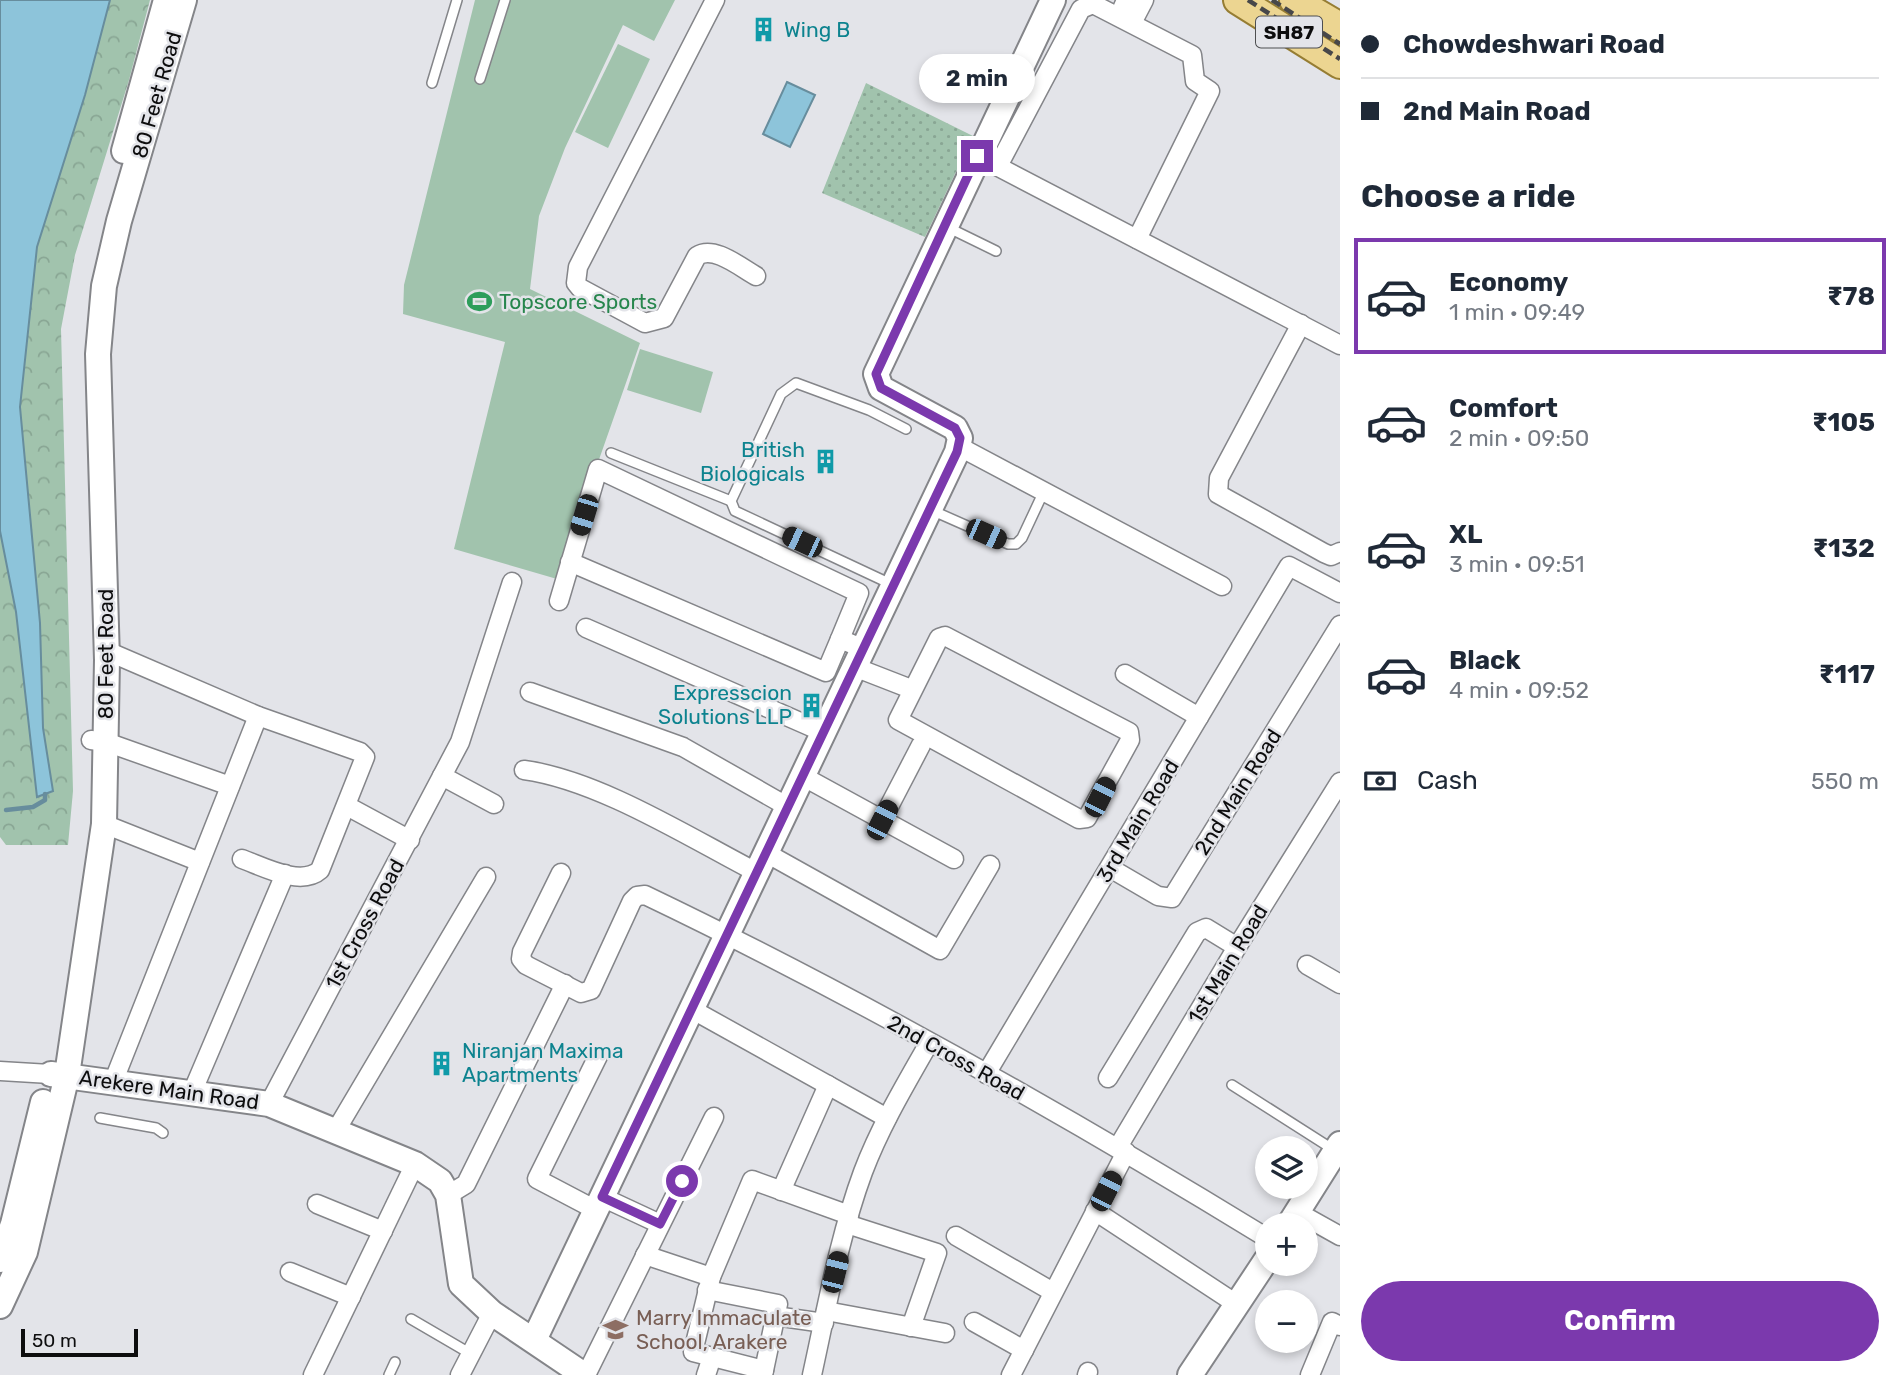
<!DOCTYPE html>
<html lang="en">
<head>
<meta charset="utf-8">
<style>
  body { margin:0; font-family:Rubik,sans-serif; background:#f6f6f7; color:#1f2937; height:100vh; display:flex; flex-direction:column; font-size:26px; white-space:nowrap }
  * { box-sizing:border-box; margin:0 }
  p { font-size:23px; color:#747a83 }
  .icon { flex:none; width:38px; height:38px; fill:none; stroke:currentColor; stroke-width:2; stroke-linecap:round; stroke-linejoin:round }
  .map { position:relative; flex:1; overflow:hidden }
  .panel { display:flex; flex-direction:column; background:#fff; width:560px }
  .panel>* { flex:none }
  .banner { display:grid; align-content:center; height:154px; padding:0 21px; background:#fff }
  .fabs { position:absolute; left:1255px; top:1136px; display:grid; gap:14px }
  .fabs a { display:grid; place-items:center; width:63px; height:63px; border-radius:50%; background:#fff; box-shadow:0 4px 10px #0003; font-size:35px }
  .scale { position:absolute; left:21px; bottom:18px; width:117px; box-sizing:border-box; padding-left:7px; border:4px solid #0d0d0e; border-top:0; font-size:19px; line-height:24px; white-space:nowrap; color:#0d0d0e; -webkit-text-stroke:5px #e3e4e9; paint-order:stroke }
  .end { position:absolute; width:32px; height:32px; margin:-16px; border:9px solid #7b39ad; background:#fff; box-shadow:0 0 0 4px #fff }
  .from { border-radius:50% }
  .bubble { position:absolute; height:49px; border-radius:24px; background:#fff; box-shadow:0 4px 10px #0003; font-size:23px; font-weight:700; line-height:49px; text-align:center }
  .car { position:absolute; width:21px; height:42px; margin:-21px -10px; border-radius:9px; box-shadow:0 0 5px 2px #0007; background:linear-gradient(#222 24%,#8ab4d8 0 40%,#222 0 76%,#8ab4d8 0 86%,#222 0) }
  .banner b { display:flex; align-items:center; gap:24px; height:66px; font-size:26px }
  .banner b+b { border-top:2px solid #e0e1e3 }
  .banner i { width:18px; height:18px; background:#1f2937 }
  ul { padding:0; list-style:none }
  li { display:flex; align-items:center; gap:21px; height:116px; margin:0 14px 10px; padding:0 7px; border:4px solid transparent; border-radius:0px }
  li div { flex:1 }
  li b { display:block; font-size:26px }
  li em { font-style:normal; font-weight:700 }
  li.on { border-color:#7b39ad }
  li>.icon { width:63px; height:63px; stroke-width:1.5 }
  h2 { padding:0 21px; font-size:32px; line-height:84px }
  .pay { display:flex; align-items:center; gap:18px; height:77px; padding:0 21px; font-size:26px }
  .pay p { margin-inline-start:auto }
  .button { display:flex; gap:14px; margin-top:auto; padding:14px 21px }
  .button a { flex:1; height:80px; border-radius:42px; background:#7b39ad; color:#fff; font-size:28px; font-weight:700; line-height:80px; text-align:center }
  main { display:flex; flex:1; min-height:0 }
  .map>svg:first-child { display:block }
</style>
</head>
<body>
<main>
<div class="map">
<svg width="1340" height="1375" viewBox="0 0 1340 1375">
  <defs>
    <pattern id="grass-dots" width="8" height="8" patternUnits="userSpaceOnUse" patternTransform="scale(1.75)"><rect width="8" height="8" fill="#a1c3ad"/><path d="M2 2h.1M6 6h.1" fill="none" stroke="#89a694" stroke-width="1.8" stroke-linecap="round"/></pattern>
    <pattern id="forest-crowns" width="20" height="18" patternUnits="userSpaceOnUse" patternTransform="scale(1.75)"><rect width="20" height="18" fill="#a1c3ad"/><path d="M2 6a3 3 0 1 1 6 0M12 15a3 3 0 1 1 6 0" fill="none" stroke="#89a694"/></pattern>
  </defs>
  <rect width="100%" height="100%" fill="#e3e4e9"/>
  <polygon fill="url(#grass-dots)" points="866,83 973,136 925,237 822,193"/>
  <polygon fill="url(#forest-crowns)" points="110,0 150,0 129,80 75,255 61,329 73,791 68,845 6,845 0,837 0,531 16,612 37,796 52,791 43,728 40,623 20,407 37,247 85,95"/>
  <g fill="#a1c3ad">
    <polygon points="475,0 675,0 654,41 623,25 565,148 539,216 530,289 640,343 557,579 454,549 505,342 403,314 404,285"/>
    <polygon points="618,44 650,59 608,148 575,132"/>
    <polygon points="640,349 713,372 701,413 627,390"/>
  </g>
  <g fill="#8dc4da" stroke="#678d9d" stroke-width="2">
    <polygon points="0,0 110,0 85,95 37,247 20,407 40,623 43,728 53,791 37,797 16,612 0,531"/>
    <polygon points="787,82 815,95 790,147 763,134"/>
  </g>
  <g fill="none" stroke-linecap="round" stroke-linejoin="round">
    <polyline stroke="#678d9d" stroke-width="4.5" points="6,810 33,807 45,800 45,794"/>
    <defs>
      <g id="lane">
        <polyline points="480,79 505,0"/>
        <polyline points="432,83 457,0"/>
        <polyline points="949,228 996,251"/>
        <polyline points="611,453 731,501"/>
        <polyline points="931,510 1008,544 1016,544 1022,538 1044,491"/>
        <polyline points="893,585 735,511 731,501 781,394 796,383 869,410 906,429"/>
        <polyline points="1232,1085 1334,1150"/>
        <polyline points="100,1118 156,1128 163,1133"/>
        <polyline points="411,1319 471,1354"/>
        <polyline points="389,1375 395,1362"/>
      </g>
      <g id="street">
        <path d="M 715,0 L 578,267 L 576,283 L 580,288 L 645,323 L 664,318 L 697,256 C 714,245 740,267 756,276"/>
        <polyline points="1119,16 1126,0"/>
        <polyline points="1132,23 1144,0"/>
        <polyline points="989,162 1340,345"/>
        <polyline points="998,166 1081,9 1093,4 1192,55 1195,81 1210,91 1137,239"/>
        <polyline points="1301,324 1219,478 1218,494 1324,553 1331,556 1340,552"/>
        <polyline points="958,446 1222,586"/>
        <polyline points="570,562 826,672 840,639 864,649"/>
        <polyline points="559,601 598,469 859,593 840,639"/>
        <polyline points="586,628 825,733"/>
        <polygon points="945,636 1129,732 1130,740 1087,818 1079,819 898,720 939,638"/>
        <path d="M 107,651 L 258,716 L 360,752 L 365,757 L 320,870 C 301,887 264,867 242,859"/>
        <polyline points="857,668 911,689"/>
        <polyline points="1125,674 1199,717"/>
        <polyline points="530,692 683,747 790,808"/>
        <polyline points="91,740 106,742 230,786"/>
        <path d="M 524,770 C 599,780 690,838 758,873"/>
        <polyline points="442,776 494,804"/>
        <polyline points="804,777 954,859"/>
        <polyline points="347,806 410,840"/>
        <polyline points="882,820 921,745"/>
        <polyline points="104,824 200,862"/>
        <polyline points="768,854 940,950 990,865"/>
        <polyline points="1110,868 1158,896 1172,898 1340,625"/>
        <path d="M 561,873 L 522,952 L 521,959 L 526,965 L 581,993 L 591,990 L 632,901 L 637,896 L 645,895 C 858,997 1066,1115 1267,1238"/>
        <polyline points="1307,965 1340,984"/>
        <polyline points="693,1010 887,1118"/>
        <polyline points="0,1071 50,1074"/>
        <polyline points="986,1074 1289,566 1340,593"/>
        <polyline points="1108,1078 1197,932 1206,928 1237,947"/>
        <polyline points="112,1085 258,716"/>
        <polyline points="191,1095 285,874"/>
        <polyline points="269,1104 460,742 512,582"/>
        <polyline points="335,1132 486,877"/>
        <polyline points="1118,1147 1237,947 1340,782"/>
        <polyline points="781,1191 828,1085"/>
        <polyline points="448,1195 466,1184 565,984"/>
        <polyline points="602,1197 660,1224"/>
        <polyline points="317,1204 383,1231"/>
        <polyline points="596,1210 537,1179 598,1056"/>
        <polyline points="1095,1211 1238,1305"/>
        <polyline points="1297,1212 1340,1236"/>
        <polyline points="847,1224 937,1253 911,1327"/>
        <polyline points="956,1236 1053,1292"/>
        <polyline points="645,1255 711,1277"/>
        <polyline points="290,1272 351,1297"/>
        <polyline points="707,1290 778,1304 763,1375"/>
        <polyline points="826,1311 945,1333"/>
        <polyline points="775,1316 824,1323"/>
        <polyline points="974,1322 1024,1350"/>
        <polyline points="764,1370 693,1352 711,1277 752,1180 849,1215"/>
        <polyline points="313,1375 415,1164"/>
        <polyline points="460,1375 492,1313"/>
        <polyline points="586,1375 714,1117"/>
        <polyline points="706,1375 712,1357"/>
        <path d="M 812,1375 C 827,1307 839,1237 863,1172 C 880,1127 905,1085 929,1043"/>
        <polyline points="1011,1375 1126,1152"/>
        <polyline points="1087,1375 1088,1372"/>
        <polyline points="1310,1375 1332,1322 1340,1326"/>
      </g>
      <g id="secondary">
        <polyline points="124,151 166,0"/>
        <polyline points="51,1074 269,1104 415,1164 440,1181 448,1195 461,1284 492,1313 584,1375"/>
        <polyline points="1289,1225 1340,1144"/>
        <polyline points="0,1260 13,1224 43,1102"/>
        <polyline points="0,1306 25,1252 67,1075 104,824 107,660 98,354 104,286 119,221 184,0"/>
        <polyline points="534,1340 957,452 960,438 955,428 881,388 876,374 1053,0"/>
        <polyline points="1190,1375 1267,1259"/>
      </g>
      <g id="primary">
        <polyline points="1238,0 1340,64"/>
        <polyline points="1294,0 1340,27"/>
      </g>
    </defs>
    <use href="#lane" stroke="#848589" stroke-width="12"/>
    <use href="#street" stroke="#848589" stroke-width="21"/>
    <use href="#secondary" stroke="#848589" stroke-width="28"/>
    <use href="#primary" stroke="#967d33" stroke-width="32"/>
    <use href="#lane" stroke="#fff" stroke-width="9"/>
    <use href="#street" stroke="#fff" stroke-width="18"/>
    <use href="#secondary" stroke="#fff" stroke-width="24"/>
    <use href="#primary" stroke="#ecd591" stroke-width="28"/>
    <g stroke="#474749" stroke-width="4.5" stroke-dasharray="10 5" stroke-linecap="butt">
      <polyline points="1248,0 1340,59"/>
      <polyline points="1272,0 1340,44"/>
    </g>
  </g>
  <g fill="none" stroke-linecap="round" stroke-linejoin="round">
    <polyline stroke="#7b39ad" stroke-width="9" points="682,1181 660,1224 602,1197 957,452 960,438 955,428 881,388 876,374 977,156"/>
  </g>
  <defs>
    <symbol id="building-bare" viewBox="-9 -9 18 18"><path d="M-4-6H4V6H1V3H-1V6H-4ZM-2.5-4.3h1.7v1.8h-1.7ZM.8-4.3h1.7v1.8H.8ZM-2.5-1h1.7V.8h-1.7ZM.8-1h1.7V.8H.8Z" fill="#0f9aa8" stroke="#e3e4e9" stroke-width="2.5" paint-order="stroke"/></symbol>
    <symbol id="stadium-bare" viewBox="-9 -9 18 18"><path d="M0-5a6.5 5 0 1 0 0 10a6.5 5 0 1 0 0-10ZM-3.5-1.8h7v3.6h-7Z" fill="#2e9e5b" stroke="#e3e4e9" stroke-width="2.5" paint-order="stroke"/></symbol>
    <symbol id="school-bare" viewBox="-9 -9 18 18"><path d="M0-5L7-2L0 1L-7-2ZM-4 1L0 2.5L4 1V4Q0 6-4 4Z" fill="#8d6e63" stroke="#e3e4e9" stroke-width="2.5" paint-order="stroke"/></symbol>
  </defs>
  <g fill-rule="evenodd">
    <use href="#building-bare" x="746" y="12" width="35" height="35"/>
    <use href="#stadium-bare" x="462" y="284" width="35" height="35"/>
    <use href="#building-bare" x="808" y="444" width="35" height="35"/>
    <use href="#building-bare" x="794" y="688" width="35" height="35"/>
    <use href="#building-bare" x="424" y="1046" width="35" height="35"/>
    <use href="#school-bare" x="598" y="1312" width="35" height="35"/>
  </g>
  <g text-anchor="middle" stroke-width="5" stroke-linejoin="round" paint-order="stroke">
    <rect fill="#e3e4e9" stroke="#4d4e50" stroke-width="2" x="1256" y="16.5" width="66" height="31" rx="5"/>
    <g font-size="19" font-weight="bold" fill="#0d0d0e">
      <text x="1289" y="39">SH87</text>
    </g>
    <g font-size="21" fill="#0d838f" stroke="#e3e4e9" text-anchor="start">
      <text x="784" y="37">Wing B</text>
      <text x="805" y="457" text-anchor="end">British<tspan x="805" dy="24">Biologicals</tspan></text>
      <text x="792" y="700" text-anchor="end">Expresscion<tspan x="792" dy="24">Solutions LLP</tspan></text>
      <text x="462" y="1058">Niranjan Maxima<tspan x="462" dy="24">Apartments</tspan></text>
    </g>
    <g font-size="21" fill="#0d0d0e" stroke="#e3e4e9">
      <text transform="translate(157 95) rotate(-74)" y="7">80 Feet Road</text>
      <text transform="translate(106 654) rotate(-90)" y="7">80 Feet Road</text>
      <text transform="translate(1238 792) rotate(-58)" y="7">2nd Main Road</text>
      <text transform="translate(1138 821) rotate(-59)" y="7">3rd Main Road</text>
      <text transform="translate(365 924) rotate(-62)" y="7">1st Cross Road</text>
      <text transform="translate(1228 964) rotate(-59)" y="7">1st Main Road</text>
      <text transform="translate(956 1058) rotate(29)" y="7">2nd Cross Road</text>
      <text transform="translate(169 1090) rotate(8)" y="7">Arekere Main Road</text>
    </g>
    <g font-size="21" fill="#27864d" stroke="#e3e4e9" text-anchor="start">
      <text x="499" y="309">Topscore Sports</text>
    </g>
    <g font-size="21" fill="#785e54" stroke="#e3e4e9" text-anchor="start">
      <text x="636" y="1325">Marry Immaculate<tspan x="636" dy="24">School, Arakere</tspan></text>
    </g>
  </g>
</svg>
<div class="fabs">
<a><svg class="icon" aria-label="layers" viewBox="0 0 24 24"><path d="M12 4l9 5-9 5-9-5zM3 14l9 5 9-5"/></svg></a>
<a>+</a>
<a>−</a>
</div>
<div class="scale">50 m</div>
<i class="end from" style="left:682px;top:1181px"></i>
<i class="end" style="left:977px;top:156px"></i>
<div class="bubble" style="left:919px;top:54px;width:116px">2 min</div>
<i class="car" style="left:584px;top:515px;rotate:197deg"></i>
<i class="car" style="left:986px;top:534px;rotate:114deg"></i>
<i class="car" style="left:802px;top:542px;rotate:295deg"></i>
<i class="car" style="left:1100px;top:797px;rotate:27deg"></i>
<i class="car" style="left:882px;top:820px;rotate:27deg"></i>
<i class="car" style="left:1106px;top:1191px;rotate:27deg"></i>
<i class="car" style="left:835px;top:1272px;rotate:14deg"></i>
</div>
<section class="panel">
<div class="banner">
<b><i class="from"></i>Chowdeshwari Road</b>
<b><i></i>2nd Main Road</b>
</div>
<h2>Choose a ride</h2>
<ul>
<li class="on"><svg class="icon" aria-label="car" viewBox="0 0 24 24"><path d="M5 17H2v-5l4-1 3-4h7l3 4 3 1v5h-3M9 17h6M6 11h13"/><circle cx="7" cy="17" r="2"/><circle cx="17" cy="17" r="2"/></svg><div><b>Economy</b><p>1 min · 09:49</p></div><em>₹78</em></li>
<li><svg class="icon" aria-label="car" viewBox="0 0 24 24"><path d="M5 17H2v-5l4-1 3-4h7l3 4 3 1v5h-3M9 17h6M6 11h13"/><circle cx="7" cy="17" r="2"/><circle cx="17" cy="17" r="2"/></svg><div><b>Comfort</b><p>2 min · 09:50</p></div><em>₹105</em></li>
<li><svg class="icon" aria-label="car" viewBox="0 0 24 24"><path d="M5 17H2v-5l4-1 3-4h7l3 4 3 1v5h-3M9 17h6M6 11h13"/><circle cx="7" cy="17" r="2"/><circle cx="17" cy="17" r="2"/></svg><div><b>XL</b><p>3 min · 09:51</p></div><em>₹132</em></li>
<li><svg class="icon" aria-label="car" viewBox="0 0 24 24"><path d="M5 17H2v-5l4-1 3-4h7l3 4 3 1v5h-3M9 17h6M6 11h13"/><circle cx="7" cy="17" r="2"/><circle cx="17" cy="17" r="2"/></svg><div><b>Black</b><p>4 min · 09:52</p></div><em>₹117</em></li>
</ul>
<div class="pay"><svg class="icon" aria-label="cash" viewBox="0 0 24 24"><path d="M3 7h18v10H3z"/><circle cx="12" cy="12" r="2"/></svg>Cash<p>550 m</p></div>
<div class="button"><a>Confirm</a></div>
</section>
</main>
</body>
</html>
